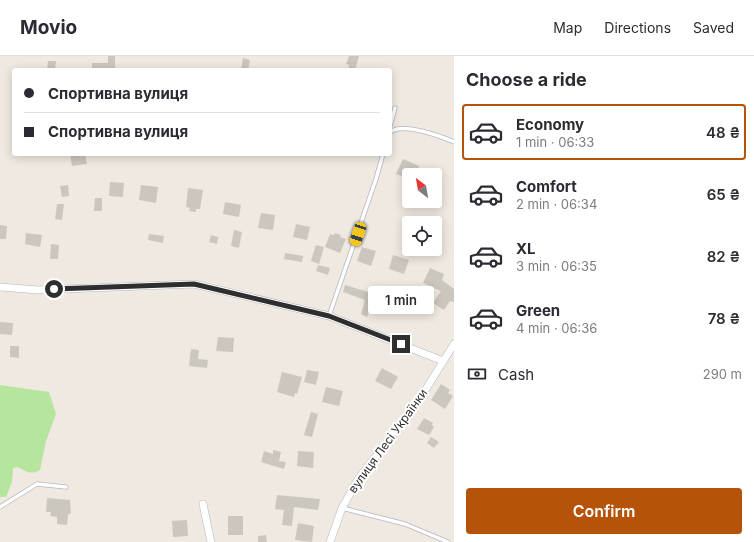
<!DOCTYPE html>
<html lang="en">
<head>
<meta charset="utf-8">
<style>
  body { margin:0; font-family:Inter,sans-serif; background:#f2f2f3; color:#2b2b33; height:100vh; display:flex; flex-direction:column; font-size:15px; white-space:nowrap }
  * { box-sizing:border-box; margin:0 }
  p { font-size:13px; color:#7c7c81 }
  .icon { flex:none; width:22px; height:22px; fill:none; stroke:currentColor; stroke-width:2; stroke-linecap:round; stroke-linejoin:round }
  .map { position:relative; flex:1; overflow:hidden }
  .panel { display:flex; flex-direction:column; background:#fff; width:300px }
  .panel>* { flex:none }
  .hud { position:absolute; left:12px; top:12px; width:380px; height:88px; border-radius:4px; box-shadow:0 2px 10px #0003; display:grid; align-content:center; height:88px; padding:0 12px; background:#fff }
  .needle { width:26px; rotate:329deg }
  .buttons { position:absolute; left:402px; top:112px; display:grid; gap:8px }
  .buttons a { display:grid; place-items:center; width:40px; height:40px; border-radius:4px; background:#fff; box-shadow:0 2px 10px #0003; font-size:20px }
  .end { position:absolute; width:18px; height:18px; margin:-9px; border:5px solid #2e2e2e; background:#fff; box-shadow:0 0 0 2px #fff }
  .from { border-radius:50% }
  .bubble { position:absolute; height:28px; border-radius:4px; background:#fff; box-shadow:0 2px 10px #0003; font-size:13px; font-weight:600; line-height:28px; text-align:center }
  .car { position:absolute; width:12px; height:24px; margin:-12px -6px; border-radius:5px; box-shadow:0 0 3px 1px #0007; background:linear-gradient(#f5c518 24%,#345 0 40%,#f5c518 0 76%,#345 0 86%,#f5c518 0) }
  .hud b { display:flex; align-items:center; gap:14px; height:38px; font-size:15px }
  .hud b+b { border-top:1px solid #e1e1e2 }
  .hud i { width:10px; height:10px; background:#2b2b33 }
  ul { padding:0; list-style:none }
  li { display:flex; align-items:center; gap:12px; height:56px; margin:0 8px 6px; padding:0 4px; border:2px solid transparent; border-radius:4px }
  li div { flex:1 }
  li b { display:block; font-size:15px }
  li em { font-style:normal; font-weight:600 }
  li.current { border-color:#b45309 }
  li>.icon { width:36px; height:36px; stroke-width:1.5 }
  h2 { padding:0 12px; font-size:18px; line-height:48px }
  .pay { display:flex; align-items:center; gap:10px; height:44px; padding:0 12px; font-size:15px }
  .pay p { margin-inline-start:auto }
  .action { display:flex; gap:8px; margin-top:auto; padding:8px 12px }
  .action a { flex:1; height:46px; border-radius:4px; background:#b45309; color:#fff; font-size:16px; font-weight:600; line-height:46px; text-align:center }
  header { display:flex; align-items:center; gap:24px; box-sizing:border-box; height:56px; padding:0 20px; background:#fff; border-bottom:1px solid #e1e1e2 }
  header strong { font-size:19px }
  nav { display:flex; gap:22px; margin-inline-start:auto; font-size:14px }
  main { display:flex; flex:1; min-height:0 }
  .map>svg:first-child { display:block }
</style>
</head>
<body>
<header>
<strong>Movio</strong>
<nav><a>Map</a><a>Directions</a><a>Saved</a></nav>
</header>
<main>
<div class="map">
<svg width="454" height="486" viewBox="0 0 454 486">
  <rect width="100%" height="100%" fill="#efe9e1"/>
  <path fill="#b6e59e" d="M 0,329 L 49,336 L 56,358 L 46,385 L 40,414 C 31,419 27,416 18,411 L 13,412 L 12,426 L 6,441 L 0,441 Z"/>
  <g fill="#cbc7bf">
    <polygon points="108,0 115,0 115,14 92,14 92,7 108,7"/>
    <polygon points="349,0 359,0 355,14 348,14 349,9 346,8"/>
    <polygon points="243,2 250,4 248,14 241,14"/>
    <polygon points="48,5 56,5 55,14 47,14"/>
    <polygon points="70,98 85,98 87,108 72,110"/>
    <polygon points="403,103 419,110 415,119 409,119 409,123 396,118"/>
    <polygon points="110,126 124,127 123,141 109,140"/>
    <polygon points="68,129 69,140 62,141 60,130"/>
    <polygon points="141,129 158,131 156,147 139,144"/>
    <polygon points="188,132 203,134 200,153 196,153 196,156 189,155 190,152 186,151"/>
    <polygon points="95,142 102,142 102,155 94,155"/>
    <polygon points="225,146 241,149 239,161 223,158"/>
    <polygon points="57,148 64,148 62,164 55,163"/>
    <polygon points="261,157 275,159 273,174 258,172"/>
    <polygon points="296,168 310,171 307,184 293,181"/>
    <polygon points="0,169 7,170 6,183 0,183"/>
    <polygon points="234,174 242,176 239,192 231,190"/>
    <polygon points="26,177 42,179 40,191 25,188"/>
    <polygon points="335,177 341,179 340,181 346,183 340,197 325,191 330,178 334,179"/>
    <polygon points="149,178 164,180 163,187 148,184"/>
    <polygon points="211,179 218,181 217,188 209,186"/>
    <polygon points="51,188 59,189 58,203 50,203"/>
    <polygon points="316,189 324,191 319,208 311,205"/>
    <polygon points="362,191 376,195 371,210 357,205"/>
    <polygon points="285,197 303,200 302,206 284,203"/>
    <polygon points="393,199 409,204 404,218 389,213"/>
    <polygon points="318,209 330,212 328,219 316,215"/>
    <polygon points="430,212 444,218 442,224 454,233 454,246 450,245 444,254 433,247 441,235 423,227"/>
    <polygon points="345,229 375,238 367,261 361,258 365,244 343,236"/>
    <polygon points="391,238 399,242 393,253 385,250"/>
    <polygon points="0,266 13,267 12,279 0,278"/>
    <polygon points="218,281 234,282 233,296 216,295"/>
    <polygon points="10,290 19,290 19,302 10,301"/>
    <polygon points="191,293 199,294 198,303 208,304 207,312 189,310"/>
    <polygon points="382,312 398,321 391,333 375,325"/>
    <polygon points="307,314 319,316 316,329 304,326"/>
    <polygon points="282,316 302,321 297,338 295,337 294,341 277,336"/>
    <polygon points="441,328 450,334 448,337 453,340 445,353 431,344"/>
    <polygon points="326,331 343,335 339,350 322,346"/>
    <polygon points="311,356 318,358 312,381 304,379"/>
    <polygon points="424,362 433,367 432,369 434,371 429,379 417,373"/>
    <polygon points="431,381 439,386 434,392 427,387"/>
    <polygon points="273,394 281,396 279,405 286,406 284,413 261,406 264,395 273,398"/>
    <polygon points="298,395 314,396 313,412 297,410"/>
    <polygon points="277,439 320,443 318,454 294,451 292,470 282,469 284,454 275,453"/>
    <polygon points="47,442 70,444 71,457 68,459 67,469 57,468 57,461 50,460 51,456 46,456"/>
    <rect x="228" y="460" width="15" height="19"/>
    <polygon points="187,464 188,480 173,481 172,465"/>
    <polygon points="298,467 314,470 312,486 295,484"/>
    <polygon points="266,479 267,486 258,486 258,480"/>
  </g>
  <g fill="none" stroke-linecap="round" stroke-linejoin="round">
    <defs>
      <g id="service">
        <polyline points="390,70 395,52"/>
        <path d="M 390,76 C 403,66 440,80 454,86"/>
        <polyline points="329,260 376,123 383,98"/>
        <polyline points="0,451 37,428 66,431"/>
        <polyline points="342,452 405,468 448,486"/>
      </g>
      <g id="minor">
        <polyline points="0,231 38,234 194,228 329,260 443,305"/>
        <polyline points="203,448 211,486"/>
        <polyline points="330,486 342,452 359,422 416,349 454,288"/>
      </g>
    </defs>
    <use href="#service" stroke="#b4b7c1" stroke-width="5"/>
    <use href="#minor" stroke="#b4b7c1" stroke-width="8"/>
    <use href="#service" stroke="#fff" stroke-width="3.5"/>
    <use href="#minor" stroke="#fff" stroke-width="7"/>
  </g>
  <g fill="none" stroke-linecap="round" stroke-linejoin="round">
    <polyline stroke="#2e2e2e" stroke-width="5" points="54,233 194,228 329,260 401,288"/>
  </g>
  <g text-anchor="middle" stroke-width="4" stroke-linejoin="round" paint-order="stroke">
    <g font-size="12" fill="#2e2e2e" stroke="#fff">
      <text transform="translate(388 385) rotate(-54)" y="4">вулиця Лесі Українки</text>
    </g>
  </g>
</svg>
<div class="buttons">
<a><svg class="needle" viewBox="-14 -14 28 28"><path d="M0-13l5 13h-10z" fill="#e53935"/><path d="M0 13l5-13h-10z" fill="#7c7c81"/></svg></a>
<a><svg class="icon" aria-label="locate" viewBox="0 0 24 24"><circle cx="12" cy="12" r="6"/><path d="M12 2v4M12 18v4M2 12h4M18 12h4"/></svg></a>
</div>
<i class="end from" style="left:54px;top:233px"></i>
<i class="end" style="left:401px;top:288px"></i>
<div class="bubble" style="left:368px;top:230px;width:66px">1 min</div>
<i class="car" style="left:358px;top:178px;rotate:199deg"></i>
<div class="hud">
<b><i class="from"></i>Спортивна вулиця</b>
<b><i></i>Спортивна вулиця</b>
</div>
</div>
<section class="panel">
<h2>Choose a ride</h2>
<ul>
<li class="current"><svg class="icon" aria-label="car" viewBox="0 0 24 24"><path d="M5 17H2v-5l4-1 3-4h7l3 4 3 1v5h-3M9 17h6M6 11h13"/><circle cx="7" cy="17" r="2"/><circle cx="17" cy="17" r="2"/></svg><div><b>Economy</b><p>1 min · 06:33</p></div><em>48 ₴</em></li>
<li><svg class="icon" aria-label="car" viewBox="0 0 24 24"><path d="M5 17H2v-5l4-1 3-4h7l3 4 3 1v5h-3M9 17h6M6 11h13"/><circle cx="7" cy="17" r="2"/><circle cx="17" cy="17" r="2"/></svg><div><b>Comfort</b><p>2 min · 06:34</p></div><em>65 ₴</em></li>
<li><svg class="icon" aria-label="car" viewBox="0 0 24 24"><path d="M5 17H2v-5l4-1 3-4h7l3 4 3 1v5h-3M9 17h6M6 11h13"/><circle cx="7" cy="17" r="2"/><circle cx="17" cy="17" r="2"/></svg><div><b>XL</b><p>3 min · 06:35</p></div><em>82 ₴</em></li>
<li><svg class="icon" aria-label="car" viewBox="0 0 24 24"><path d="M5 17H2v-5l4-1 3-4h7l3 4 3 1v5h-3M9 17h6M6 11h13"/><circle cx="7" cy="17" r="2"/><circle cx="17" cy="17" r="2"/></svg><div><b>Green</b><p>4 min · 06:36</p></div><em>78 ₴</em></li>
</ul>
<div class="pay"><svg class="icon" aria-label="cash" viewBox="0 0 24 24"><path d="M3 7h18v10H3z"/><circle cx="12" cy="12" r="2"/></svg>Cash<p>290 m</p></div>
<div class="action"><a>Confirm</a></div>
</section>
</main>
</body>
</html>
